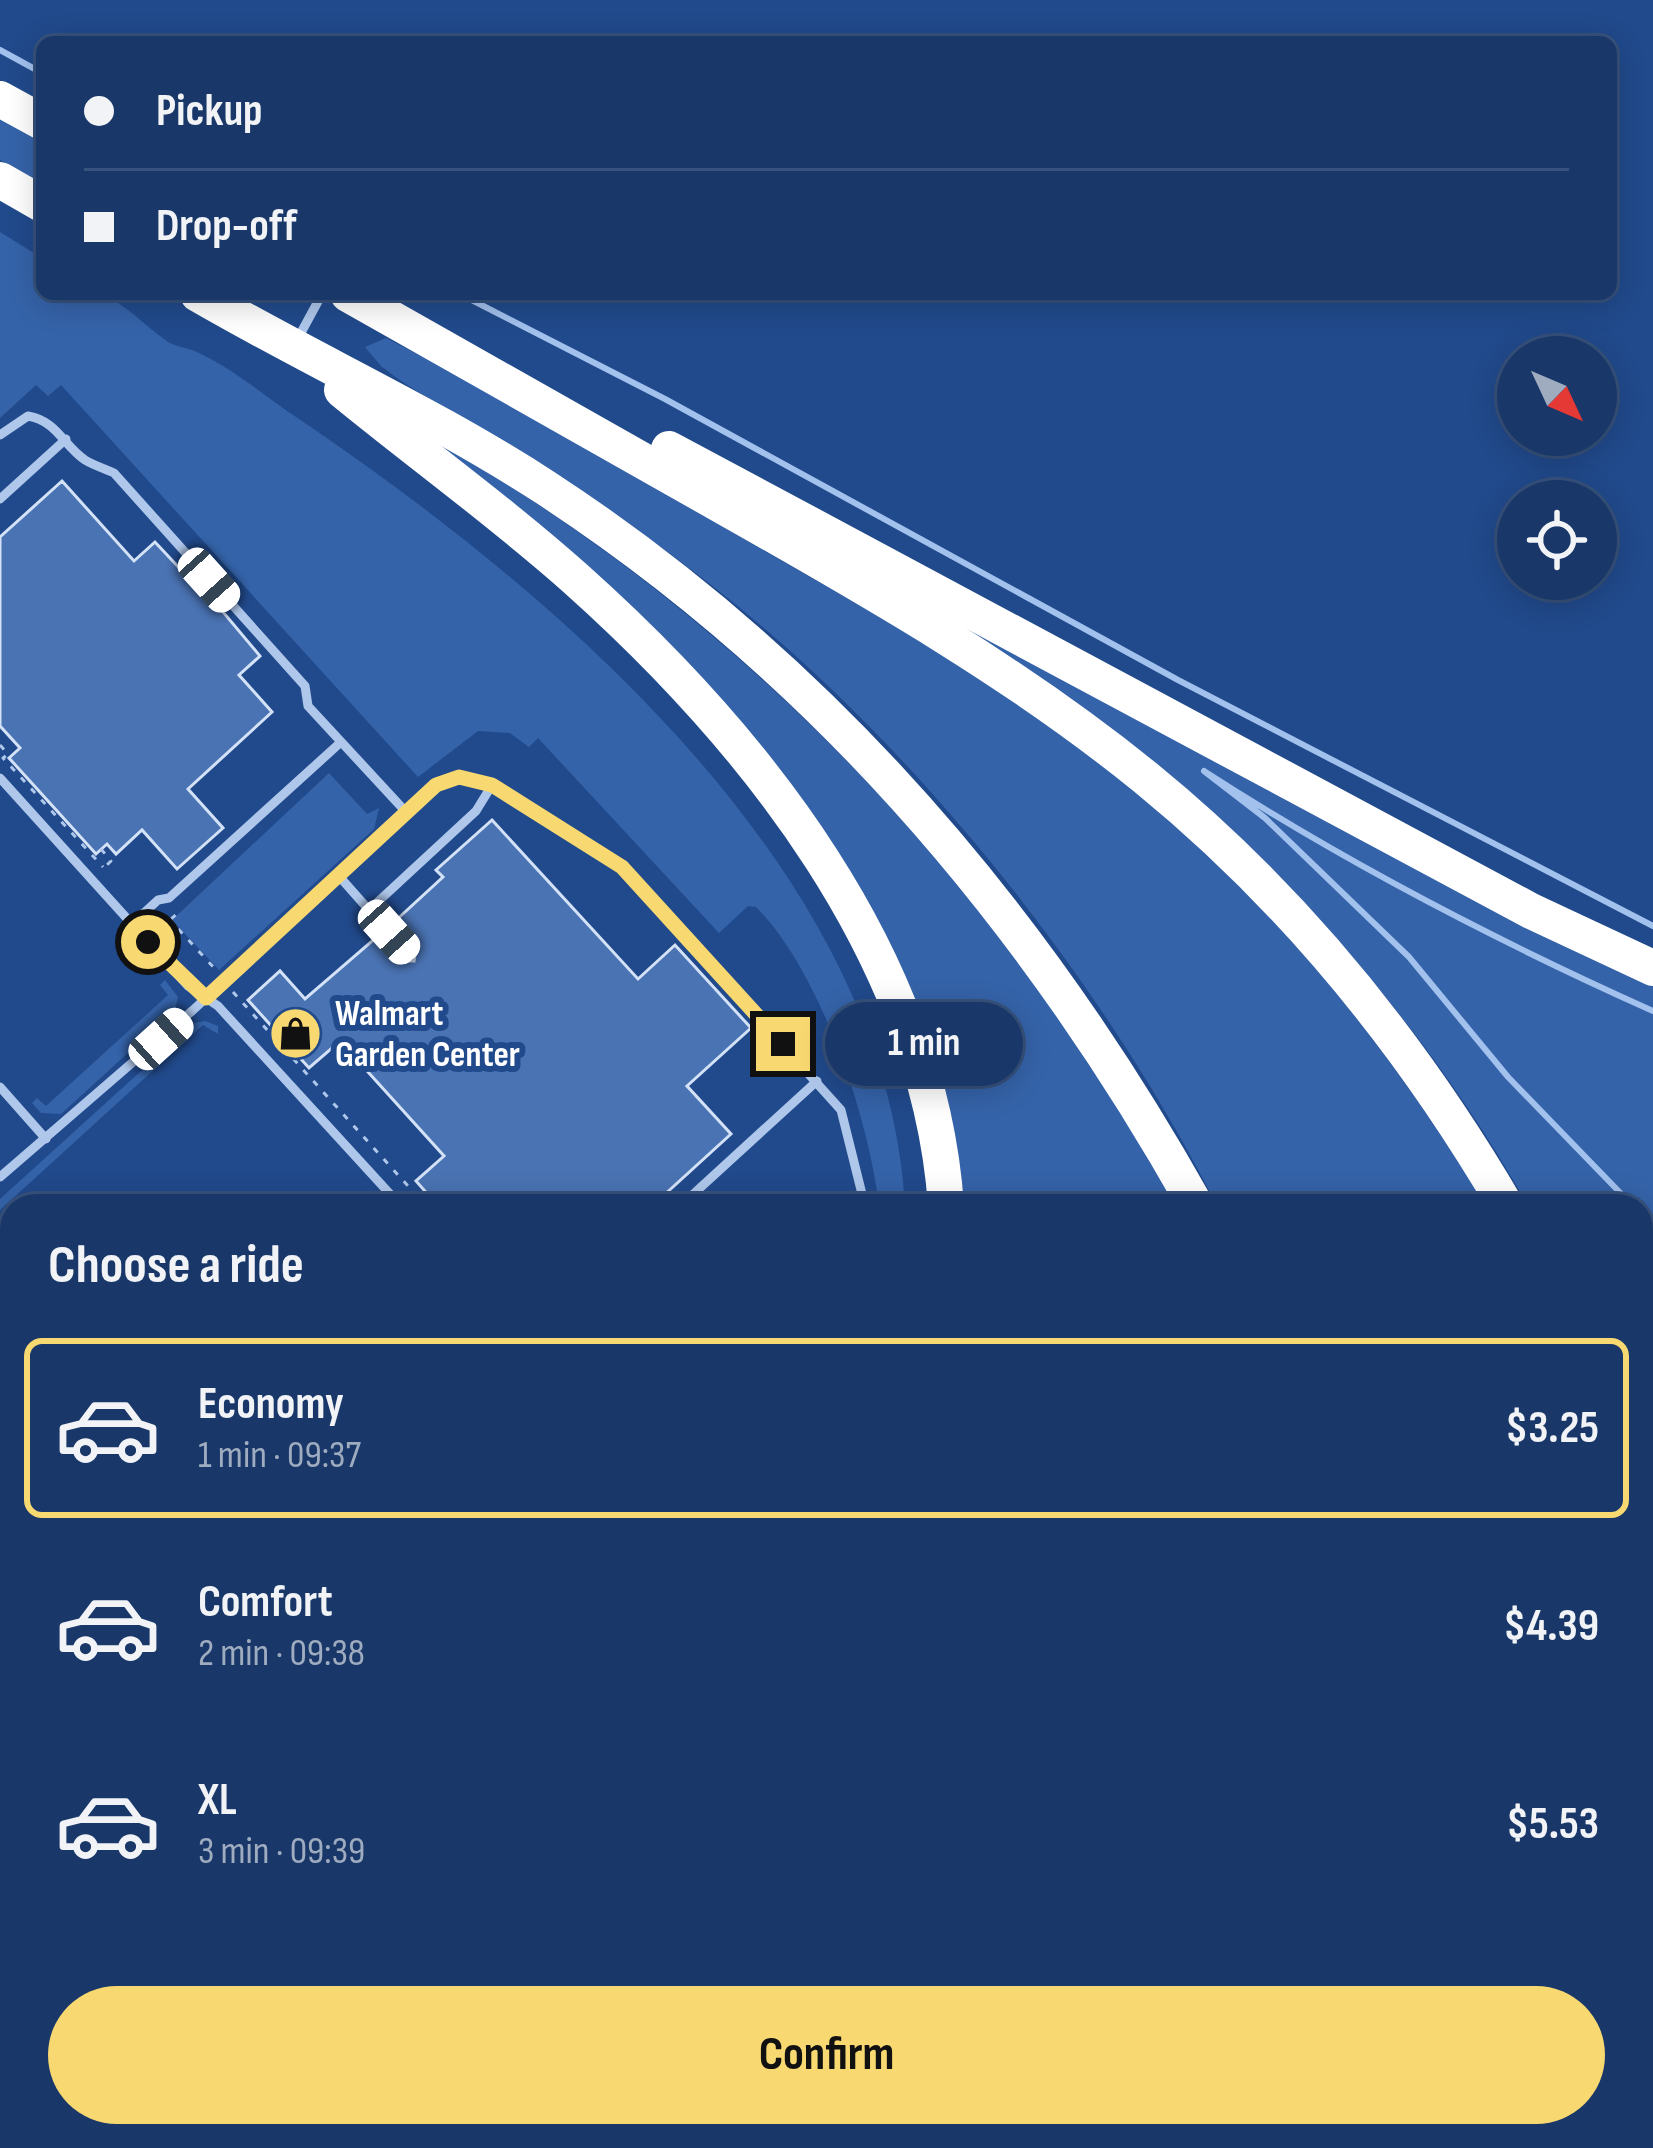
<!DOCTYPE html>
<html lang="en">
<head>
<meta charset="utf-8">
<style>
  body { margin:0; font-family:"Sofia Sans Condensed",sans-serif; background:#223f6f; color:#f1f3f6; height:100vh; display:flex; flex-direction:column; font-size:45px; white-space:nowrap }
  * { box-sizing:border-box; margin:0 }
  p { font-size:39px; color:#9facc0 }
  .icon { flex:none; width:66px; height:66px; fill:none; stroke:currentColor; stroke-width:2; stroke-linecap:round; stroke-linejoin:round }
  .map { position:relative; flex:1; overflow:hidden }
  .details { position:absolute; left:0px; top:1194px; width:1653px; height:954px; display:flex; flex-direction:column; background:#193869; border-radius:36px 36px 0 0; box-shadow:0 6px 30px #0003,0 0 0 3px #37527d }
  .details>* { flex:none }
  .top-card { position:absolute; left:36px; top:36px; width:1581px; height:264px; border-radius:18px; box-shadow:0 6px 30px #0003,0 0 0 3px #37527d; display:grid; align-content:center; height:264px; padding:0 48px; background:#193869 }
  .needle { width:78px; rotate:134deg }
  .buttons { position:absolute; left:1497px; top:336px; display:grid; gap:24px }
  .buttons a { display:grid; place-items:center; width:120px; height:120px; border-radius:50%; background:#193869; box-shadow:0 6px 30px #0003,0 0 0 3px #37527d; font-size:60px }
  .end { position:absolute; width:54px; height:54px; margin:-27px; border:15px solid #f8d870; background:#111; box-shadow:0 0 0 6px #111 }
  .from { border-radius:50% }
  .bubble { position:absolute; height:84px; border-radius:42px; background:#193869; box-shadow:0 6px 30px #0003,0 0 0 3px #37527d; font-size:39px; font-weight:700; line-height:84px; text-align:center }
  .car { position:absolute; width:36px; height:72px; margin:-36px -18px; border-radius:15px; box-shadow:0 0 9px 3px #0007; background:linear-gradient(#fff 24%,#345 0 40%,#fff 0 76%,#345 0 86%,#fff 0) }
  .top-card b { display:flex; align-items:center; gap:42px; height:114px; font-size:45px }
  .top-card b+b { border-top:3px solid #37527d }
  .top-card i { width:30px; height:30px; background:#f1f3f6 }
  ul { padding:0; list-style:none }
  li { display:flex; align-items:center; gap:36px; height:180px; margin:0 24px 18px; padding:0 24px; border:6px solid transparent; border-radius:18px }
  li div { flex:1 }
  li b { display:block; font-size:45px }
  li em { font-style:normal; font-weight:700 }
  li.selected { border-color:#f8d870 }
  li>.icon { width:108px; height:108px; stroke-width:1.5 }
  h2 { padding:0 48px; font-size:54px; line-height:144px }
  .action { display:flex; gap:24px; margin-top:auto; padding:24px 48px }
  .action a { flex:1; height:138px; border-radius:72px; background:#f8d870; color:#111; font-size:48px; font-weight:700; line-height:138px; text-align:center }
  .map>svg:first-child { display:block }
</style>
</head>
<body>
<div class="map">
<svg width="1653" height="2148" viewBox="0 0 1653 2148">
  <rect width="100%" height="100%" fill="#214a8c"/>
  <g fill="#3563a9">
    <polygon points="0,119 42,142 42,183 0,160"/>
    <path d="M 0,232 L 42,258 L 42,294 C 60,294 89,289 105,296 C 128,306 144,325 164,339 C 173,347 186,347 197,352 C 232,368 265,396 296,417 C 555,592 886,870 905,1206 L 879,1206 C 869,1118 820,971 756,907 L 748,906 L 719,933 L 538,738 L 529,747 L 510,733 L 478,731 L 418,777 L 61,385 L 48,396 L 36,385 L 0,418 Z"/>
    <path d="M 386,338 C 508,399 624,471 742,538 C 890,623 1037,703 1167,815 C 1296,927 1396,1064 1488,1206 L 1217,1206 C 1099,973 902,728 693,571 C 630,523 564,479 497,438 C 458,414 416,394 381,366 L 365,347 Z"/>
    <path d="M 436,442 C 679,580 881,773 1048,996 C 1097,1061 1135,1137 1178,1206 L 960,1206 L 867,910 Z"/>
    <path d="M 934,607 L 1653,982 L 1653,1482 L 1641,1448 L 1641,1206 L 1528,1206 C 1386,953 1177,760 934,607 Z"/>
    <polygon points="329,773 367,814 379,808 374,829 219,970 172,920"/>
    <polygon points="165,980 178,997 175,1010 61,1114 41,1113 32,1103 37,1098 46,1106 168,995 160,985"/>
    <polygon points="205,1021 218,1026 218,1034 203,1025 0,1210 0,1199 194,1023"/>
    <polygon points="1641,1553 1653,1597 1653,1837 1641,1854"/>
    <polygon points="1653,1895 1653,2148 1512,2148 1517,2136 1641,2136 1641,1913"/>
    <polygon points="836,2136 1403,2136 1402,2148 834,2148"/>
  </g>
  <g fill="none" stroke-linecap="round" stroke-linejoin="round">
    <g stroke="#a2c1ed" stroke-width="6">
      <polyline points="0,50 42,73"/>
      <polyline points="460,294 665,399 1178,680 1653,926"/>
      <path d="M 1633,1206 L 1508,1077 L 1409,957 L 1265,818 L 1204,771 C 1346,863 1499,942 1653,1011"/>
      <polyline points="1641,1219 1653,1239"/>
      <polyline points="1017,2136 1019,2148"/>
    </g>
  </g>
  <g fill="#4a73b3" stroke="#d4e2f8" stroke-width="3">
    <polygon points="62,481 134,561 155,542 183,572 187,569 260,656 239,675 272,712 188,789 223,828 177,869 142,830 116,854 107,844 96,854 9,758 20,748 0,726 0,537"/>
    <polygon points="492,820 638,979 675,945 751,1028 687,1086 731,1134 652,1206 438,1206 416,1181 444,1156 340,1041 309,1068 248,1000 280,971 305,999 379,935 403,961 414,961 416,949 393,923 443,877 436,870"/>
  </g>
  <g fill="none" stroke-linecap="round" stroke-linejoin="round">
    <g stroke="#afc7eb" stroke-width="3" stroke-dasharray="6 9" stroke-linecap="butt">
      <polyline points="0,745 8,754 3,758 103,867"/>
      <polyline points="101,849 111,861 106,866"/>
      <polyline points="171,919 180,911"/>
      <polyline points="157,932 170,920 216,970"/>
      <polyline points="233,992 426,1206"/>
      <polyline points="0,1471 12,1483"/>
      <polyline points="3,1706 12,1698"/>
      <polyline points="0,1933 12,1922"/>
      <polyline points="589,2136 591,2145"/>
    </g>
    <g stroke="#afc7eb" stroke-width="9">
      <polyline points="296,342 322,294"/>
      <path d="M 0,435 L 28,416 C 57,421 63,445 85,460 C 93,465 105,469 114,473 L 305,686 L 308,706 L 406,812"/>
      <polyline points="0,499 66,439"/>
      <polyline points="0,778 188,986 218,1006 401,1206"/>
      <polyline points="338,875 369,910 476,811 492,785"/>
      <polyline points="369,910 409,954"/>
      <polyline points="132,924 158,900 169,898 341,742"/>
      <polyline points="0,1087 46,1139"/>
      <polyline points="0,1177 192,1011 431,790 449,779 482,781 622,867 841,1110 865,1206"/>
      <polyline points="689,1198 817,1081"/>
      <polyline points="0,1309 12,1322"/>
      <polyline points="0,1343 12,1356"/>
      <polyline points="0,1362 12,1375"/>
      <polyline points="0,1390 12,1378"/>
      <polyline points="0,1446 12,1460"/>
      <polyline points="176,2136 192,2136"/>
      <polyline points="207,2136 210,2148"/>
      <polyline points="297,2136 308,2148"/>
      <polyline points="562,2136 567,2141 572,2136"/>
      <polyline points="679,2136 690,2148"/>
      <polyline points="746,2148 748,2136"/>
    </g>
    <polyline stroke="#afc7eb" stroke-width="12" points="0,1901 12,1890"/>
    <g stroke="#dae6f9" stroke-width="24">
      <polyline points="0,1599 12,1612"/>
      <polyline points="0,1647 12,1660"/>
      <polyline points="442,2136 451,2148"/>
      <polyline points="483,2136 491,2148"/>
    </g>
    <g stroke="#fff" stroke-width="36">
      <polyline points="0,99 42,122"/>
      <polyline points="0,180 42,204"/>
      <path d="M 198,294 C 313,361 434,415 546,488 C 823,669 1035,919 1196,1206"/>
      <path d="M 348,294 C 477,367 606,440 735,513 C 878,594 1018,674 1146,778 C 1292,897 1411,1044 1506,1206"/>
      <path d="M 342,390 C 420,454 501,512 576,579 C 755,739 929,957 946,1206"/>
      <polyline points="669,449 1531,911 1653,968"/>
      <polyline points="1641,1503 1653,1540"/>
      <polyline points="1641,1886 1653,1868"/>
      <polyline points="821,2148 823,2136"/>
      <polyline points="1419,2148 1420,2136"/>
      <polyline points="1494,2148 1500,2136"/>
    </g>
  </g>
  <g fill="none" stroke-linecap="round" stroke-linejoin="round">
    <polyline stroke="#f8d870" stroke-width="15" points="148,942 206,998 436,785 459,777 492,785 622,867 783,1044"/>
  </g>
  <defs>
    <symbol id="shop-disc" viewBox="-11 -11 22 22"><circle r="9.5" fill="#f8d870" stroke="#214a8c"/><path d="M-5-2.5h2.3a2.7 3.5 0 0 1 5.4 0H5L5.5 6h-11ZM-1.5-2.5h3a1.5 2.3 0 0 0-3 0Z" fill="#111"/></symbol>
  </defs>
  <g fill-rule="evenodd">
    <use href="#shop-disc" x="266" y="1004" width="59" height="59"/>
  </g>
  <g text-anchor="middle" stroke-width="12" stroke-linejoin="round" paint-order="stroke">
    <g font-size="36" font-weight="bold" fill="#fff" stroke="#214a8c" text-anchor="start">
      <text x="335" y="1025">Walmart<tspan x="335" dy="41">Garden Center</tspan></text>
    </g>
  </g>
</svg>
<div class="buttons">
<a><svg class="needle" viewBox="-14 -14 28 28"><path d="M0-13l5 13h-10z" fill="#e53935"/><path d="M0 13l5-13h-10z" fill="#9facc0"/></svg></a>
<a><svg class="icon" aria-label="locate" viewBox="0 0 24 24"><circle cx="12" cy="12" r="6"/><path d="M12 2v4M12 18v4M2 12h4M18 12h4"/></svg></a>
</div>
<i class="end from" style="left:148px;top:942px"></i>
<i class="end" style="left:783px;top:1044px"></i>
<div class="bubble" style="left:825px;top:1002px;width:198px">1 min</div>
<i class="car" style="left:209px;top:580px;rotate:138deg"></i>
<i class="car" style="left:389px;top:932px;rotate:138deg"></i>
<i class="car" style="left:161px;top:1039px;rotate:48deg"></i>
<div class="top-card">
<b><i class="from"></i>Pickup</b>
<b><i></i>Drop-off</b>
</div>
<section class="details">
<h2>Choose a ride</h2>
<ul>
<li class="selected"><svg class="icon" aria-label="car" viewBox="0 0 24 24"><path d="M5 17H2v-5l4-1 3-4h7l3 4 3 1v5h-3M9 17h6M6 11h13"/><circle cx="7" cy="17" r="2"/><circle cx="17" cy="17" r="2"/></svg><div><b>Economy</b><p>1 min · 09:37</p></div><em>$3.25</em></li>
<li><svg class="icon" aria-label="car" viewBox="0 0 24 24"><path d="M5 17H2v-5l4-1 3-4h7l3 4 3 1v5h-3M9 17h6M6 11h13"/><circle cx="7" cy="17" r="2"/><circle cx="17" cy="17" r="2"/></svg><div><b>Comfort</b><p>2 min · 09:38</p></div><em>$4.39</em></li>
<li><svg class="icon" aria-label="car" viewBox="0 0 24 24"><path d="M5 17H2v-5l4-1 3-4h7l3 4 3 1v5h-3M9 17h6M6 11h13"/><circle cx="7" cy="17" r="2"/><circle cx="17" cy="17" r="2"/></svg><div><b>XL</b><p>3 min · 09:39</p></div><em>$5.53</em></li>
</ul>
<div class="action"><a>Confirm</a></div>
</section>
</div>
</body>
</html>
